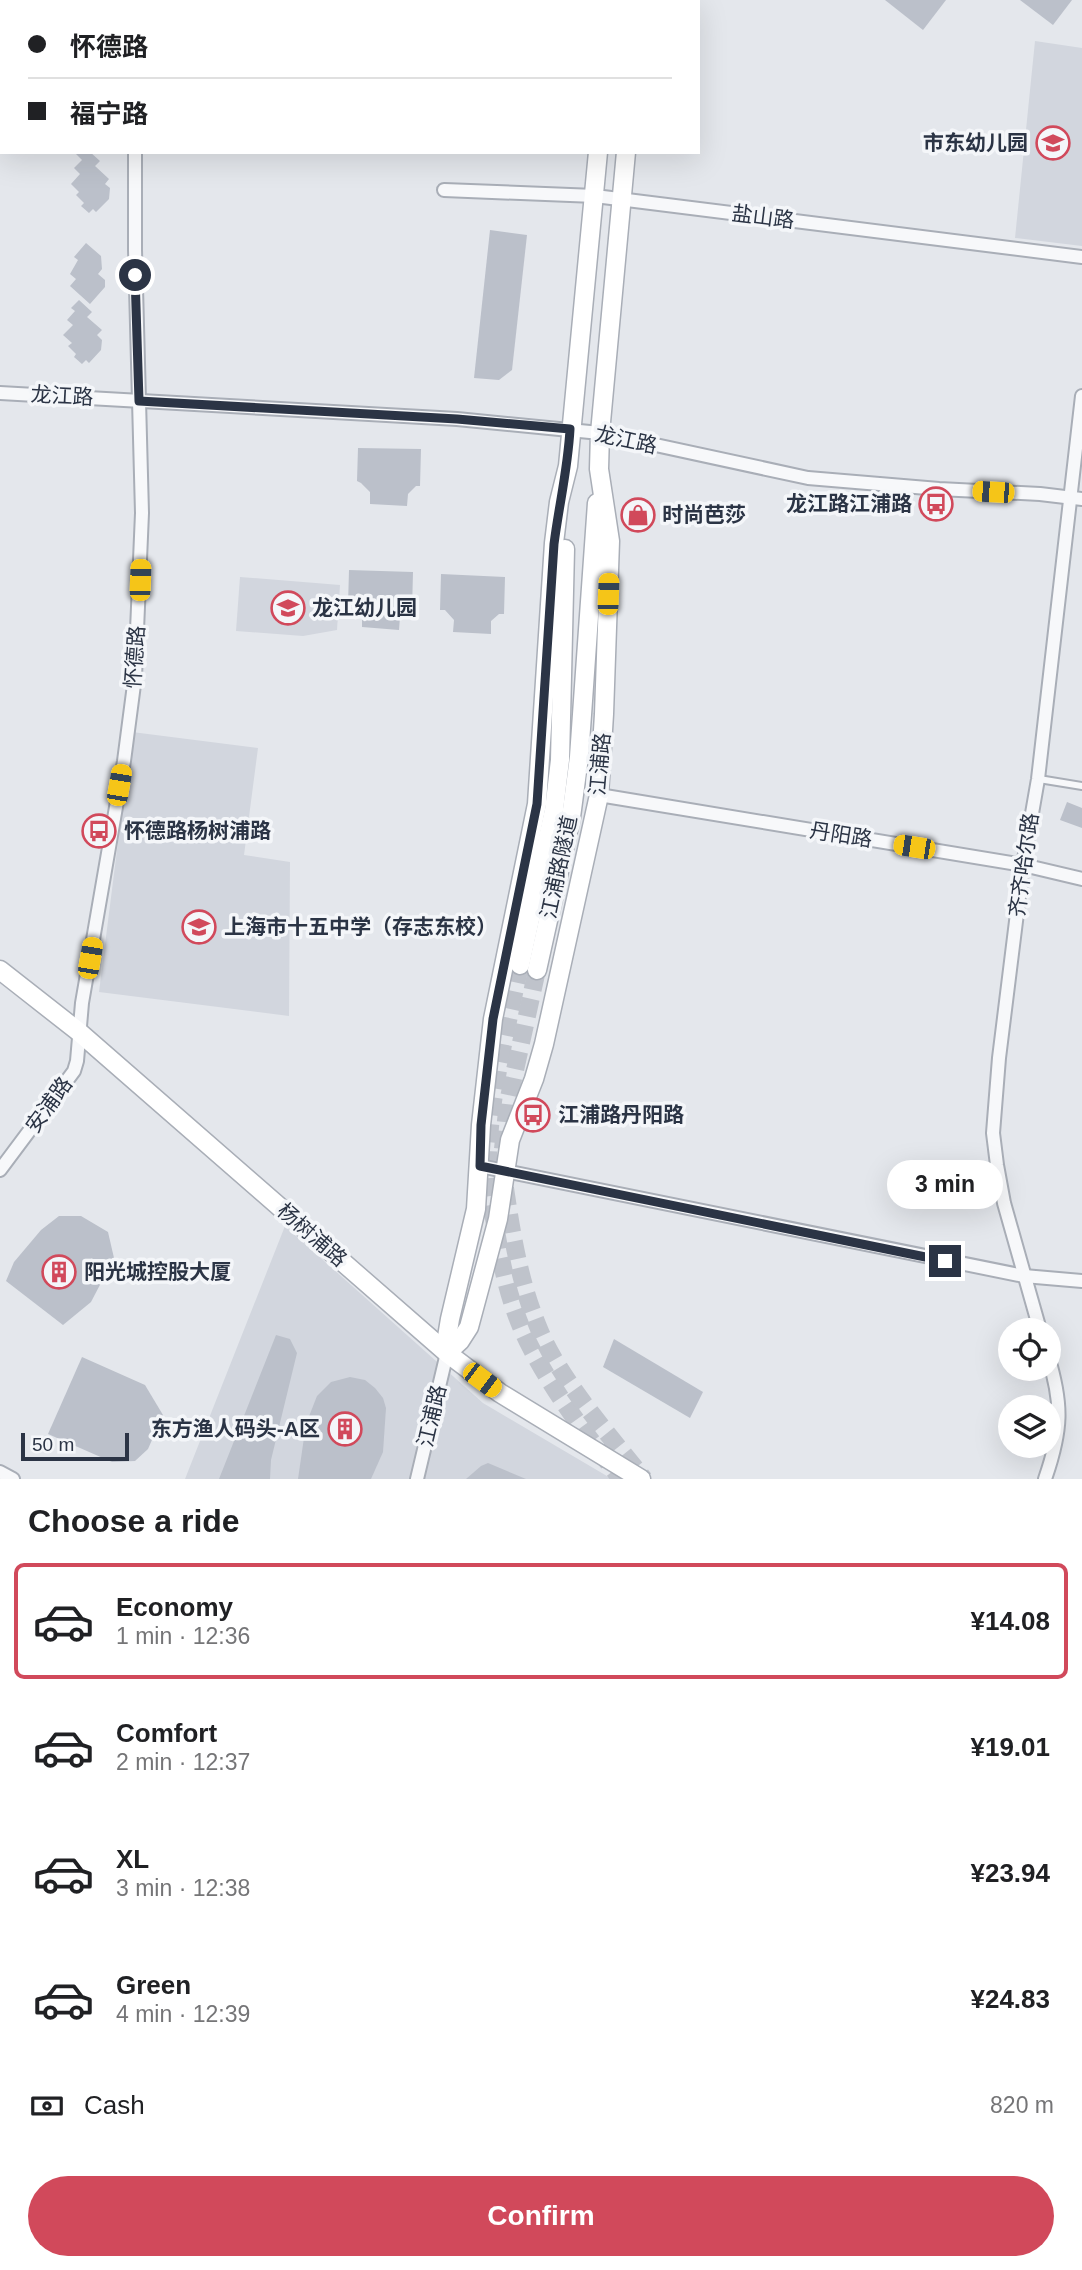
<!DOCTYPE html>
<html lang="en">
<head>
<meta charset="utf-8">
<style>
  body { margin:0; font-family:Arial,"Noto Sans SC",sans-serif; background:#f6f6f6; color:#202124; height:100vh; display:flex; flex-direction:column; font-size:26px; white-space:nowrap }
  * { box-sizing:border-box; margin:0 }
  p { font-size:23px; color:#757577 }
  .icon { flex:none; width:38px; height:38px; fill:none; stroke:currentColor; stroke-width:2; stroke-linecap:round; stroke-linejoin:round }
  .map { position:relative; height:1479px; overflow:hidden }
  .drawer { display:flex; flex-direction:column; background:#fff; flex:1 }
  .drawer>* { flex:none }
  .top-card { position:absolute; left:0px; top:0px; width:700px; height:154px; box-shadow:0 7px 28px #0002; display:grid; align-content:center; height:154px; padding:0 28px; background:#fff }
  .controls { position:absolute; left:998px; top:1318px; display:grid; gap:14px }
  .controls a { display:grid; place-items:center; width:63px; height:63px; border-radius:50%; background:#fff; box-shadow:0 7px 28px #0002; font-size:35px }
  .scale { position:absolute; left:21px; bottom:18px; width:108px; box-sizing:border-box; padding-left:7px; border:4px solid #2b3445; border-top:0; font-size:19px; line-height:24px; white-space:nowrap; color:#2b3445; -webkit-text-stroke:5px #f4f6f9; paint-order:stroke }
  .end { position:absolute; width:32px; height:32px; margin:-16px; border:9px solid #2b3445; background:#fff; box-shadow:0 0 0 4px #fff }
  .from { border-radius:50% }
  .bubble { position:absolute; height:49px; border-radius:24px; background:#fff; box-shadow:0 7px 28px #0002; font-size:23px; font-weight:700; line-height:49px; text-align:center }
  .car { position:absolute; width:21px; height:42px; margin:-21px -10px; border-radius:9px; box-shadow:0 0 5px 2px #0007; background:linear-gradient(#f5c518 24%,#345 0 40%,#f5c518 0 76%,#345 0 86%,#f5c518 0) }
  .top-card b { display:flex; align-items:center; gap:24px; height:66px; font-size:26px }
  .top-card b+b { border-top:2px solid #e0e0e0 }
  .top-card i { width:18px; height:18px; background:#202124 }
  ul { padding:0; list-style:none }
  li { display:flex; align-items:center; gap:21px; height:116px; margin:0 14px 10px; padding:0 14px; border:4px solid transparent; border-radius:10px }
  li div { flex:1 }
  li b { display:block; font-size:26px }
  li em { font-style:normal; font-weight:700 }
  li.current { border-color:#d1495b }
  li>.icon { width:63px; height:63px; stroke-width:1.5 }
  h2 { padding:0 28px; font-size:32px; line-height:84px }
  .pay { display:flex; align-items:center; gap:18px; height:77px; padding:0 28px; font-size:26px }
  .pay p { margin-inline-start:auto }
  .primary-button { display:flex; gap:14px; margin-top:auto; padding:14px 28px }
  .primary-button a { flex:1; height:80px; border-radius:42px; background:#d1495b; color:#fff; font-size:28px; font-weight:700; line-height:80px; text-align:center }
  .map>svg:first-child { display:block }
</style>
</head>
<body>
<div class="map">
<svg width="1082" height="1479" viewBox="0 0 1082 1479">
  <rect width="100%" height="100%" fill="#e4e7ec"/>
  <g fill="#d2d6de">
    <polygon points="1035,41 1082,48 1082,246 1015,238"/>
    <polygon points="240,577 340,585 337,630 303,636 236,631"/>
    <polygon points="132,732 258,748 244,855 290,862 289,1016 99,992"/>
    <polygon points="285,1226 483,1403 612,1479 185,1479"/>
  </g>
  <g fill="#bbc0ca">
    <polygon points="885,0 946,0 923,30"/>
    <polygon points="1020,0 1072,0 1053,25"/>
    <polygon points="74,152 90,152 100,161 95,166 109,179 105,184 110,188 109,199 96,212 93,209 89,213 81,206 84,203 76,195 79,192 71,184 80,174 74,168 82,160"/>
    <polygon points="490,230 527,235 512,370 499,380 474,378"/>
    <polygon points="86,243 101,256 102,269 98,274 105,280 105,287 90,304 70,286 76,279 70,274 78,260 74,257"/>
    <polygon points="79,300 92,312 87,317 102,330 97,335 102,340 101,350 89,363 86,360 82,364 74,357 76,354 68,346 72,343 63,335 73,325 67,320 75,311 71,308"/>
    <polygon points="358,448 421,449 420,486 416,486 408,494 407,506 370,504 370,492 361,483 357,481"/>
    <polygon points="632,498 651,503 644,531 625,526"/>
    <polygon points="349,570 413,572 412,610 408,610 400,617 399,630 362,627 362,615 353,606 348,605"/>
    <polygon points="441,574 505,577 504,614 499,614 491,621 491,634 453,632 454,620 445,610 440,610"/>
    <polygon points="1067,802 1082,808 1082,828 1060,820"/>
    <polygon points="59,1216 81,1216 108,1232 114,1258 91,1302 63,1325 6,1281 14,1262 41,1230"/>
    <polygon points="276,1335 290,1339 297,1353 271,1460 270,1479 219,1479"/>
    <polygon points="614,1339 703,1392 690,1418 603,1367"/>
    <polygon points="82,1357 145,1385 163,1415 148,1449 135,1461 112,1462 48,1434"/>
    <polygon points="350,1377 365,1380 375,1388 383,1398 386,1408 383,1452 371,1479 298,1479 306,1424 317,1396 331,1382"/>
    <polygon points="488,1463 526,1479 466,1479 481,1466"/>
  </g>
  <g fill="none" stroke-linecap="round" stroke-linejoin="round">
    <g stroke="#bfc3cb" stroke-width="18" stroke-dasharray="18 9" stroke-linecap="butt">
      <path d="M 520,965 C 508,1023 493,1081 489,1139 C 486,1168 490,1196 495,1224 C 501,1264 510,1306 528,1342 C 553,1392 587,1436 621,1479"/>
      <polyline points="503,1149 508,1102 537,970"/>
      <path d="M 505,1188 C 512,1236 520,1284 539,1329 C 559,1379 610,1436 644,1479"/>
    </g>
    <defs>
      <polyline id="lane" points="1039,779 1082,786"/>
      <g id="street">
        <polyline points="44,2 44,0"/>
        <polyline points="136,2 136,0"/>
        <polyline points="444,190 595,196 1082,257"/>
        <polyline points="0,393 457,419 600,433 808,478 939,489 1040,494 1082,499"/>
        <polyline points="599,795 1023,865 1082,879"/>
        <polyline points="480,1166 1024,1276 1082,1281"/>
        <polyline points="0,1170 74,1071 77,1061 82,1003 124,761 135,677 142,513 135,250 135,152"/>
        <polyline points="1040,1330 1004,1203 997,1165 993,1133 999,1058 1023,865 1038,779 1082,396"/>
        <polyline points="0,1472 13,1479"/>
        <polyline points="417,1479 447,1353"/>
        <path d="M 1045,1479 C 1062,1430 1063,1405 1048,1356"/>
      </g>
      <g id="secondary">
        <polyline points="607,2 608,0"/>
        <polyline points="638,2 638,0"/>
        <polyline points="520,965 554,810 560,760 565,549"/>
        <polyline points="0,970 79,1032 447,1353 500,1393 641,1479"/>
        <polyline points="537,970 571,817 579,757 597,503"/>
        <polyline points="447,1353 460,1341 469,1327 498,1219 510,1140 534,1079 544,1044 599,795 604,714 610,541 599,469 600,433 626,152"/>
        <polyline points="447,1353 447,1337 450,1319 476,1209 481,1125 493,1019 537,804 554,543 559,502 568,466 598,152"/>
      </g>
    </defs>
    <use href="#lane" stroke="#a9aeb7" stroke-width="10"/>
    <use href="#street" stroke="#a9aeb7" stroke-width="16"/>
    <use href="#secondary" stroke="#a9aeb7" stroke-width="21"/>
    <use href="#lane" stroke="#f7f8fa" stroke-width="6"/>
    <use href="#street" stroke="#f7f8fa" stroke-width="12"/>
    <use href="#secondary" stroke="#fff" stroke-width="18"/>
  </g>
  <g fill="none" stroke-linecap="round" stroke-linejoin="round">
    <path stroke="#2b3445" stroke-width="9" d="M 135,275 L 139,401 L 457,419 L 570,429 C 568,468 559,505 554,544 L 537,804 L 493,1019 L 481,1125 L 480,1166 L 945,1261"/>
  </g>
  <defs>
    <symbol id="school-ring" viewBox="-11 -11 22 22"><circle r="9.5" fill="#f4f6f9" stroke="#d1495b" stroke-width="1.5"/><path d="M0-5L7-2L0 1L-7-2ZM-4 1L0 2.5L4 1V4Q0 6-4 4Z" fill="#d1495b"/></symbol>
    <symbol id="bus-ring" viewBox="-11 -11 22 22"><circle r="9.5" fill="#f4f6f9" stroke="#d1495b" stroke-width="1.5"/><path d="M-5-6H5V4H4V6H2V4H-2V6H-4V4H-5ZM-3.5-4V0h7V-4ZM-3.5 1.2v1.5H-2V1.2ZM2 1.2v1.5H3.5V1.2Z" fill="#d1495b"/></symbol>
    <symbol id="shop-ring" viewBox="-11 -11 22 22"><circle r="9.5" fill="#f4f6f9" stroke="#d1495b" stroke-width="1.5"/><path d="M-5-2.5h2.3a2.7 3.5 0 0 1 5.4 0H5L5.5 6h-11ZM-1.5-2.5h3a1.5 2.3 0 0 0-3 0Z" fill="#d1495b"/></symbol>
    <symbol id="building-ring" viewBox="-11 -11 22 22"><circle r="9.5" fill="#f4f6f9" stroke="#d1495b" stroke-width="1.5"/><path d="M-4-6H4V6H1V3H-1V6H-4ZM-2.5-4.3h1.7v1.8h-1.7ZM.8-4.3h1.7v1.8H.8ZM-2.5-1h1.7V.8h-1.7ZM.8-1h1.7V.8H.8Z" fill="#d1495b"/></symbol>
  </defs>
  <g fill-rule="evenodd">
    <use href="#school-ring" x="1034" y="124" width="38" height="38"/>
    <use href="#bus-ring" x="917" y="485" width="38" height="38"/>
    <use href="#shop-ring" x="619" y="496" width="38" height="38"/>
    <use href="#school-ring" x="269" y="589" width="38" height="38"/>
    <use href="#bus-ring" x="80" y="812" width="38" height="38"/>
    <use href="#school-ring" x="180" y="908" width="38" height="38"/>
    <use href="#bus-ring" x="514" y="1096" width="38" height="38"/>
    <use href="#building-ring" x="40" y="1253" width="38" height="38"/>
    <use href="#building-ring" x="326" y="1410" width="38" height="38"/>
  </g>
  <g text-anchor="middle" stroke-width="7" stroke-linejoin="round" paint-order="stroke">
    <g font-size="21" font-weight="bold" fill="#2b3445" stroke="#f4f6f9" text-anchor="start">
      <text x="1028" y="150" text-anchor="end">市东幼儿园</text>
      <text x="912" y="511" text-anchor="end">龙江路江浦路</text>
      <text x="662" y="522">时尚芭莎</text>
      <text x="312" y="615">龙江幼儿园</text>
      <text x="124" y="838">怀德路杨树浦路</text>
      <text x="224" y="934">上海市十五中学（存志东校）</text>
      <text x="558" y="1122">江浦路丹阳路</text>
      <text x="84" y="1279">阳光城控股大厦</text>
      <text x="320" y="1436" text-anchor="end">东方渔人码头-A区</text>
    </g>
    <g font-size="21" fill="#2b3445" stroke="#f4f6f9">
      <text transform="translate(763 217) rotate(7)" y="7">盐山路</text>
      <text transform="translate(62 396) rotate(3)" y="7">龙江路</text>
      <text transform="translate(626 440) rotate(12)" y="7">龙江路</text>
      <text transform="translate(135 657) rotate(-86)" y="7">怀德路</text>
      <text transform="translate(600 764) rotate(-85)" y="7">江浦路</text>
      <text transform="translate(841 835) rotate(9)" y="7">丹阳路</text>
      <text transform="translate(1024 865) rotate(-82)" y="7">齐齐哈尔路</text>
      <text transform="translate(559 867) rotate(-78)" y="7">江浦路隧道</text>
      <text transform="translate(49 1105) rotate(-54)" y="7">安浦路</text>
      <text transform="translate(312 1235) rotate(41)" y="7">杨树浦路</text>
      <text transform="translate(432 1416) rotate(-77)" y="7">江浦路</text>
    </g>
  </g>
</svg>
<div class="controls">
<a><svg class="icon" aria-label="locate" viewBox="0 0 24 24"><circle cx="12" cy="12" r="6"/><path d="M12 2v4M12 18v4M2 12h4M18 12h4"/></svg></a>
<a><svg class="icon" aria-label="layers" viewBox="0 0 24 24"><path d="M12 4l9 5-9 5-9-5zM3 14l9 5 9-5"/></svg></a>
</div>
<div class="scale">50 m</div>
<i class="end from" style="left:135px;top:275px"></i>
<i class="end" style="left:945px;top:1261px"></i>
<div class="bubble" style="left:887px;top:1160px;width:116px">3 min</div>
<i class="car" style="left:993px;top:492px;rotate:273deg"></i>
<i class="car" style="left:140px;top:580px;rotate:2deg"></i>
<i class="car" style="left:608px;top:594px;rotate:2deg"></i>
<i class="car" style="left:119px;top:785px;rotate:10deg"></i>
<i class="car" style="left:914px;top:847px;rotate:279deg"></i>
<i class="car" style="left:90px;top:958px;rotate:10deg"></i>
<i class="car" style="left:482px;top:1380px;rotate:127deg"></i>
<div class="top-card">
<b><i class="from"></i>怀德路</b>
<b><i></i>福宁路</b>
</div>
</div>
<section class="drawer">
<h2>Choose a ride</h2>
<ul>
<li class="current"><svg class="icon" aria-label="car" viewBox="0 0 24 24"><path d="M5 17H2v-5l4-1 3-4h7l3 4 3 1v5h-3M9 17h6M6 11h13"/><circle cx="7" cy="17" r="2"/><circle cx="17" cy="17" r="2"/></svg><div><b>Economy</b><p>1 min · 12:36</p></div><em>¥14.08</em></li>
<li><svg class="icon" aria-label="car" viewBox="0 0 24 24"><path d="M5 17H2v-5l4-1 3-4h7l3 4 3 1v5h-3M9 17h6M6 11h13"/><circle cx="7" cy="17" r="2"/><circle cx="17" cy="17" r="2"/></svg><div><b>Comfort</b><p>2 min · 12:37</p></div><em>¥19.01</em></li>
<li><svg class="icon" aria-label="car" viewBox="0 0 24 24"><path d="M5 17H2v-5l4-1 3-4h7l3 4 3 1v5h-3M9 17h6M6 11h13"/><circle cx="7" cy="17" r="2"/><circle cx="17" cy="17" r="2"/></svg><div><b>XL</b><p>3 min · 12:38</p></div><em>¥23.94</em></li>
<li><svg class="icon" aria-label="car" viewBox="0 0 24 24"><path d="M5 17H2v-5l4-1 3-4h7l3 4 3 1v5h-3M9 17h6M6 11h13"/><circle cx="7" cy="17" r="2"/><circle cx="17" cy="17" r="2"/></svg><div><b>Green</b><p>4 min · 12:39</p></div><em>¥24.83</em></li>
</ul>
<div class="pay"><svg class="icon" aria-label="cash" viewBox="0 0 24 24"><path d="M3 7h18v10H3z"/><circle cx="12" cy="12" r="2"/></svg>Cash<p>820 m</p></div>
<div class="primary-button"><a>Confirm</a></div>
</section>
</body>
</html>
